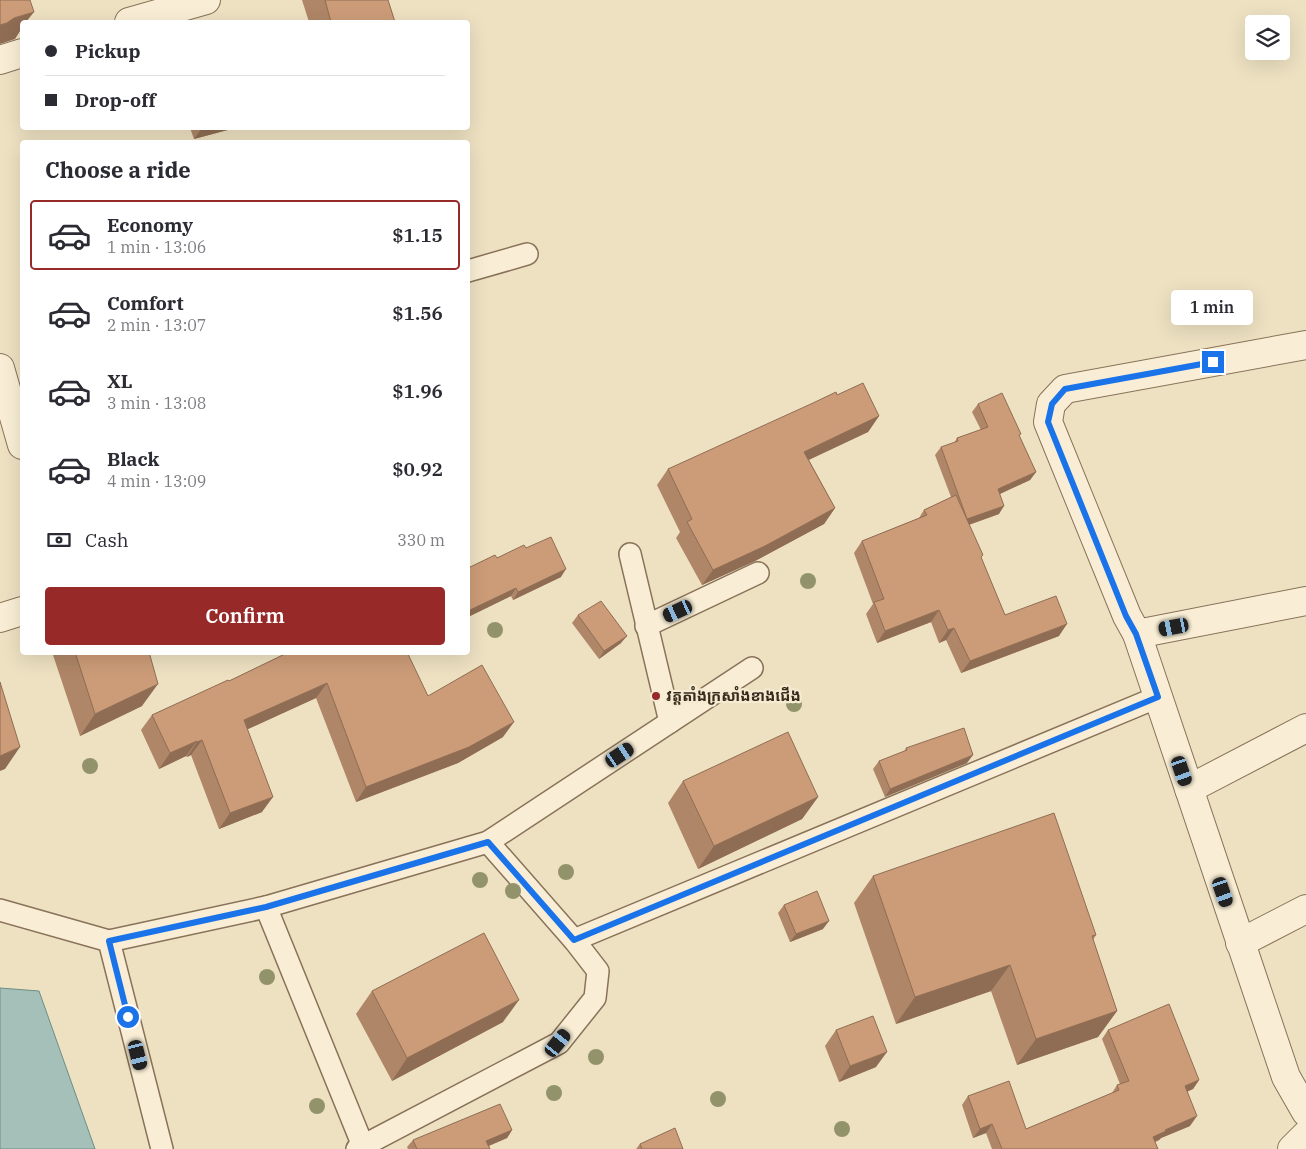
<!DOCTYPE html>
<html lang="en">
<head>
<meta charset="utf-8">
<style>
  body { margin:0; font-family:"IBM Plex Serif","Noto Sans Khmer",serif; background:#f2f2f3; color:#2b2b33; height:100vh; display:flex; flex-direction:column; font-size:19px; white-space:nowrap }
  * { box-sizing:border-box; margin:0 }
  p { font-size:16px; color:#7c7c81 }
  .icon { flex:none; width:28px; height:28px; fill:none; stroke:currentColor; stroke-width:2; stroke-linecap:round; stroke-linejoin:round }
  .map { position:relative; flex:1; overflow:hidden }
  .sheet { position:absolute; left:20px; top:140px; width:450px; height:515px; display:flex; flex-direction:column; background:#fff; border-radius:5px; box-shadow:0 5px 20px #0002 }
  .sheet>* { flex:none }
  .banner { position:absolute; left:20px; top:20px; width:450px; height:110px; border-radius:5px; box-shadow:0 5px 20px #0002; display:grid; align-content:center; height:110px; padding:0 25px; background:#fff }
  .fabs { position:absolute; left:1245px; top:15px; display:grid; gap:10px }
  .fabs a { display:grid; place-items:center; width:45px; height:45px; border-radius:5px; background:#fff; box-shadow:0 5px 20px #0002; font-size:25px }
  .end { position:absolute; width:22px; height:22px; margin:-11px; border:6px solid #1a73e8; background:#fff; box-shadow:0 0 0 2px #fff }
  .from { border-radius:50% }
  .bubble { position:absolute; height:35px; border-radius:5px; background:#fff; box-shadow:0 5px 20px #0002; font-size:16px; font-weight:600; line-height:35px; text-align:center }
  .car { position:absolute; width:15px; height:30px; margin:-15px -8px; border-radius:6px; box-shadow:0 0 4px 1px #0007; background:linear-gradient(#222 24%,#8ab4d8 0 40%,#222 0 76%,#8ab4d8 0 86%,#222 0) }
  .banner b { display:flex; align-items:center; gap:18px; height:48px; font-size:19px }
  .banner b+b { border-top:1px solid #e1e1e2 }
  .banner i { width:12px; height:12px; background:#2b2b33 }
  ul { padding:0; list-style:none }
  li { display:flex; align-items:center; gap:15px; height:70px; margin:0 10px 8px; padding:0 15px; border:2px solid transparent; border-radius:5px }
  li div { flex:1 }
  li b { display:block; font-size:19px }
  li em { font-style:normal; font-weight:600 }
  li.on { border-color:#972929 }
  li>.icon { width:45px; height:45px; stroke-width:1.5 }
  h2 { padding:0 25px; font-size:22px; line-height:60px }
  .pay { display:flex; align-items:center; gap:12px; height:55px; padding:0 25px; font-size:19px }
  .pay p { margin-inline-start:auto }
  .cta { display:flex; gap:10px; margin-top:auto; padding:10px 25px }
  .cta a { flex:1; height:58px; border-radius:5px; background:#972929; color:#fff; font-size:20px; font-weight:600; line-height:58px; text-align:center }
  .map>svg:first-child { display:block }
</style>
</head>
<body>
<div class="map">
<svg width="1306" height="1149" viewBox="0 0 1306 1149">
  <rect width="100%" height="100%" fill="#eee1c2"/>
  <polygon fill="#a4c0b8" stroke="#6b8e86" points="0,988 39,991 95,1149 0,1149"/>
  <g fill="none" stroke-linecap="round" stroke-linejoin="round">
    <defs>
      <g id="lane">
        <polyline points="468,271 527,254"/>
        <polyline points="630,554 670,722"/>
        <polyline points="646,626 758,573"/>
        <polyline points="266,907 363,1146"/>
        <polyline points="0,910 109,941 162,1149"/>
        <polyline points="574,940 1158,697"/>
        <polyline points="109,941 266,907 488,842 752,668"/>
        <polyline points="357,1149 559,1043 595,998 598,971 574,940 488,842"/>
      </g>
      <g id="street">
        <polyline points="129,22 206,0"/>
        <polyline points="0,60 22,53"/>
        <polyline points="1306,345 1065,389 1051,404 1048,422 1127,616 1137,634 1306,601"/>
        <polyline points="0,368 22,445"/>
        <polyline points="0,618 22,611"/>
        <polyline points="1137,634 1286,1077 1306,1112"/>
        <polyline points="1189,789 1306,728"/>
        <polyline points="1240,943 1306,909"/>
        <polyline points="1292,1149 1306,1135"/>
      </g>
    </defs>
    <use href="#lane" stroke="#887259" stroke-width="24"/>
    <use href="#street" stroke="#887259" stroke-width="30"/>
    <use href="#lane" stroke="#f9eed5" stroke-width="21"/>
    <use href="#street" stroke="#f9eed5" stroke-width="28"/>
  </g>
  <g fill="#92936b">
    <circle cx="808" cy="581" r="8"/>
    <circle cx="495" cy="630" r="8"/>
    <circle cx="794" cy="704" r="8"/>
    <circle cx="90" cy="766" r="8"/>
    <circle cx="566" cy="872" r="8"/>
    <circle cx="480" cy="880" r="8"/>
    <circle cx="513" cy="891" r="8"/>
    <circle cx="267" cy="977" r="8"/>
    <circle cx="596" cy="1057" r="8"/>
    <circle cx="554" cy="1093" r="8"/>
    <circle cx="718" cy="1099" r="8"/>
    <circle cx="317" cy="1106" r="8"/>
    <circle cx="842" cy="1129" r="8"/>
  </g>
  <g fill="#af8667">
    <polygon points="302,0 388,0 395,22 309,22"/>
    <polygon points="190,128 235,128 194,139"/>
    <polygon points="837,395 879,416 868,432 809,460 835,508 824,524 755,561 702,585 676,538 680,532 657,485 668,469"/>
    <polygon points="978,404 1019,437 1036,472 1030,480 1000,494 999,514 969,525 981,558 1005,615 1059,636 961,673 946,640 939,643 931,622 877,643 866,614 873,604 854,553 862,541 919,518 924,510 951,497 935,455 941,447 954,443 957,438 981,430 972,412"/>
    <polygon points="526,548 561,577 513,600 511,596 468,617 468,568"/>
    <polygon points="578,615 621,643 599,659 572,623"/>
    <polygon points="52,652 149,652 142,706 80,736"/>
    <polygon points="289,652 428,696 503,737 458,763 356,802 316,698 247,729 262,812 219,829 191,755 187,757 186,756 159,769 141,730 152,715 229,681"/>
    <polygon points="906,748 967,763 885,797 873,769 879,761 904,752"/>
    <polygon points="683,781 818,797 802,819 698,869 668,803"/>
    <polygon points="873,876 1096,935 1093,940 1117,1011 1098,1037 1017,1065 991,991 896,1024 854,903"/>
    <polygon points="784,905 823,929 790,942 778,913"/>
    <polygon points="372,991 503,1022 392,1081 356,1014"/>
    <polygon points="836,1030 876,1067 839,1082 825,1046"/>
    <polygon points="1108,1030 1199,1080 1193,1089 1187,1092 1190,1126 1161,1138 1159,1140 1155,1142 1158,1149 992,1149 986,1133 973,1138 962,1105 968,1096 1026,1129 1112,1093 1117,1085 1120,1084 1102,1039"/>
    <polygon points="512,1130 507,1138 489,1146 490,1149 408,1149 407,1147 413,1140"/>
    <polygon points="640,1144 683,1149 636,1149"/>
  </g>
  <g fill="#8f6d54">
    <polygon points="34,12 26,22 22,22 22,28 15,39 0,44 0,25 14,18"/>
    <polygon points="202,128 235,128 194,139"/>
    <polygon points="879,416 868,432 793,467 804,452"/>
    <polygon points="1036,472 1030,480 993,497 998,489"/>
    <polygon points="1004,506 999,514 962,527 967,519"/>
    <polygon points="835,508 824,524 755,561 702,585 713,570"/>
    <polygon points="566,569 561,577 513,600 518,592"/>
    <polygon points="516,588 511,596 468,617 468,611"/>
    <polygon points="939,610 931,622 877,643 885,631"/>
    <polygon points="1067,624 1059,636 961,673 970,661"/>
    <polygon points="954,628 946,640 939,643 948,630"/>
    <polygon points="627,636 621,643 599,659 604,651"/>
    <polygon points="327,683 316,698 233,736 244,720"/>
    <polygon points="158,684 142,706 80,736 95,714"/>
    <polygon points="514,722 503,737 458,763 356,802 366,787"/>
    <polygon points="202,740 191,755 187,757 197,742"/>
    <polygon points="197,741 186,756 159,769 170,753"/>
    <polygon points="20,747 5,769 0,771 0,756"/>
    <polygon points="973,755 967,763 885,797 890,789"/>
    <polygon points="273,797 262,812 219,829 230,813"/>
    <polygon points="818,797 802,819 698,869 714,846"/>
    <polygon points="829,921 823,929 790,942 796,934"/>
    <polygon points="1010,965 991,991 896,1024 915,997"/>
    <polygon points="519,1000 503,1022 392,1081 407,1058"/>
    <polygon points="1117,1011 1098,1037 1017,1065 1036,1039"/>
    <polygon points="887,1052 876,1067 839,1082 850,1066"/>
    <polygon points="1199,1080 1193,1089 1178,1095 1185,1086"/>
    <polygon points="1197,1116 1190,1126 1161,1138 1159,1140 1146,1146 1153,1137 1165,1130"/>
    <polygon points="992,1124 986,1133 973,1138 980,1129"/>
    <polygon points="512,1130 507,1138 481,1149 486,1141"/>
  </g>
  <g fill="#cc9c78" stroke="#8f6d54">
    <polygon points="0,0 30,0 34,12 14,18 7,23 0,25"/>
    <polygon points="325,0 388,0 395,22 331,22"/>
    <polygon points="863,383 879,416 804,452 835,508 765,546 713,570 687,522 692,519 668,469 813,403 836,392 837,395"/>
    <polygon points="1002,393 1021,434 1019,435 1036,472 998,489 1004,506 967,519 941,447 958,441 957,438 988,427 978,404"/>
    <polygon points="956,495 983,555 981,557 1005,615 1056,596 1067,624 970,661 954,628 948,630 939,610 885,631 874,602 884,599 862,541 927,515 924,510"/>
    <polygon points="551,537 566,569 518,592 516,588 468,611 468,568 495,555 497,558 524,545 526,548"/>
    <polygon points="601,601 627,636 604,651 578,615"/>
    <polygon points="75,652 149,652 158,684 95,714"/>
    <polygon points="289,652 407,652 428,696 482,665 514,722 469,747 366,787 327,683 244,720 273,797 230,813 202,740 197,742 197,741 170,753 152,715 228,680 229,681"/>
    <polygon points="0,682 20,747 0,756"/>
    <polygon points="964,728 973,755 890,789 879,761 907,750 906,748"/>
    <polygon points="788,732 818,797 714,846 683,781"/>
    <polygon points="1054,813 1096,935 1092,936 1117,1011 1036,1039 1010,965 915,997 873,876"/>
    <polygon points="817,891 829,921 796,934 784,905"/>
    <polygon points="484,933 519,1000 407,1058 372,991"/>
    <polygon points="1169,1004 1199,1080 1185,1086 1197,1116 1165,1130 1166,1131 1153,1137 1158,1149 1002,1149 992,1124 980,1129 968,1096 1009,1081 1026,1129 1119,1090 1117,1085 1129,1081 1108,1030"/>
    <polygon points="873,1016 887,1052 850,1066 836,1030"/>
    <polygon points="500,1104 512,1130 486,1141 490,1149 417,1149 413,1140"/>
    <polygon points="675,1128 683,1149 642,1149 640,1144"/>
  </g>
  <g fill="none" stroke-linecap="round" stroke-linejoin="round">
    <polyline stroke="#1a73e8" stroke-width="6" points="128,1017 109,941 266,907 488,842 574,940 1158,697 1136,634 1126,616 1048,422 1052,404 1065,389 1213,362"/>
  </g>
  <circle fill="#972929" stroke="#f5ebd1" stroke-width="2" cx="656" cy="696" r="5"/>
  <g text-anchor="middle" stroke-width="4.5" stroke-linejoin="round" paint-order="stroke">
    <g font-size="15" font-weight="bold" fill="#372a1d" stroke="#f5ebd1" text-anchor="start">
      <text x="666" y="701">វត្តតាំងក្រសាំងខាងជើង</text>
    </g>
  </g>
</svg>
<div class="fabs">
<a><svg class="icon" aria-label="layers" viewBox="0 0 24 24"><path d="M12 4l9 5-9 5-9-5zM3 14l9 5 9-5"/></svg></a>
</div>
<i class="end from" style="left:128px;top:1017px"></i>
<i class="end" style="left:1213px;top:362px"></i>
<div class="bubble" style="left:1171px;top:290px;width:82px">1 min</div>
<i class="car" style="left:678px;top:611px;rotate:245deg"></i>
<i class="car" style="left:1174px;top:627px;rotate:259deg"></i>
<i class="car" style="left:620px;top:755px;rotate:56deg"></i>
<i class="car" style="left:1182px;top:771px;rotate:161deg"></i>
<i class="car" style="left:1223px;top:892px;rotate:161deg"></i>
<i class="car" style="left:558px;top:1043px;rotate:39deg"></i>
<i class="car" style="left:138px;top:1055px;rotate:166deg"></i>
<div class="banner">
<b><i class="from"></i>Pickup</b>
<b><i></i>Drop-off</b>
</div>
<section class="sheet">
<h2>Choose a ride</h2>
<ul>
<li class="on"><svg class="icon" aria-label="car" viewBox="0 0 24 24"><path d="M5 17H2v-5l4-1 3-4h7l3 4 3 1v5h-3M9 17h6M6 11h13"/><circle cx="7" cy="17" r="2"/><circle cx="17" cy="17" r="2"/></svg><div><b>Economy</b><p>1 min · 13:06</p></div><em>$1.15</em></li>
<li><svg class="icon" aria-label="car" viewBox="0 0 24 24"><path d="M5 17H2v-5l4-1 3-4h7l3 4 3 1v5h-3M9 17h6M6 11h13"/><circle cx="7" cy="17" r="2"/><circle cx="17" cy="17" r="2"/></svg><div><b>Comfort</b><p>2 min · 13:07</p></div><em>$1.56</em></li>
<li><svg class="icon" aria-label="car" viewBox="0 0 24 24"><path d="M5 17H2v-5l4-1 3-4h7l3 4 3 1v5h-3M9 17h6M6 11h13"/><circle cx="7" cy="17" r="2"/><circle cx="17" cy="17" r="2"/></svg><div><b>XL</b><p>3 min · 13:08</p></div><em>$1.96</em></li>
<li><svg class="icon" aria-label="car" viewBox="0 0 24 24"><path d="M5 17H2v-5l4-1 3-4h7l3 4 3 1v5h-3M9 17h6M6 11h13"/><circle cx="7" cy="17" r="2"/><circle cx="17" cy="17" r="2"/></svg><div><b>Black</b><p>4 min · 13:09</p></div><em>$0.92</em></li>
</ul>
<div class="pay"><svg class="icon" aria-label="cash" viewBox="0 0 24 24"><path d="M3 7h18v10H3z"/><circle cx="12" cy="12" r="2"/></svg>Cash<p>330 m</p></div>
<div class="cta"><a>Confirm</a></div>
</section>
</div>
</body>
</html>
